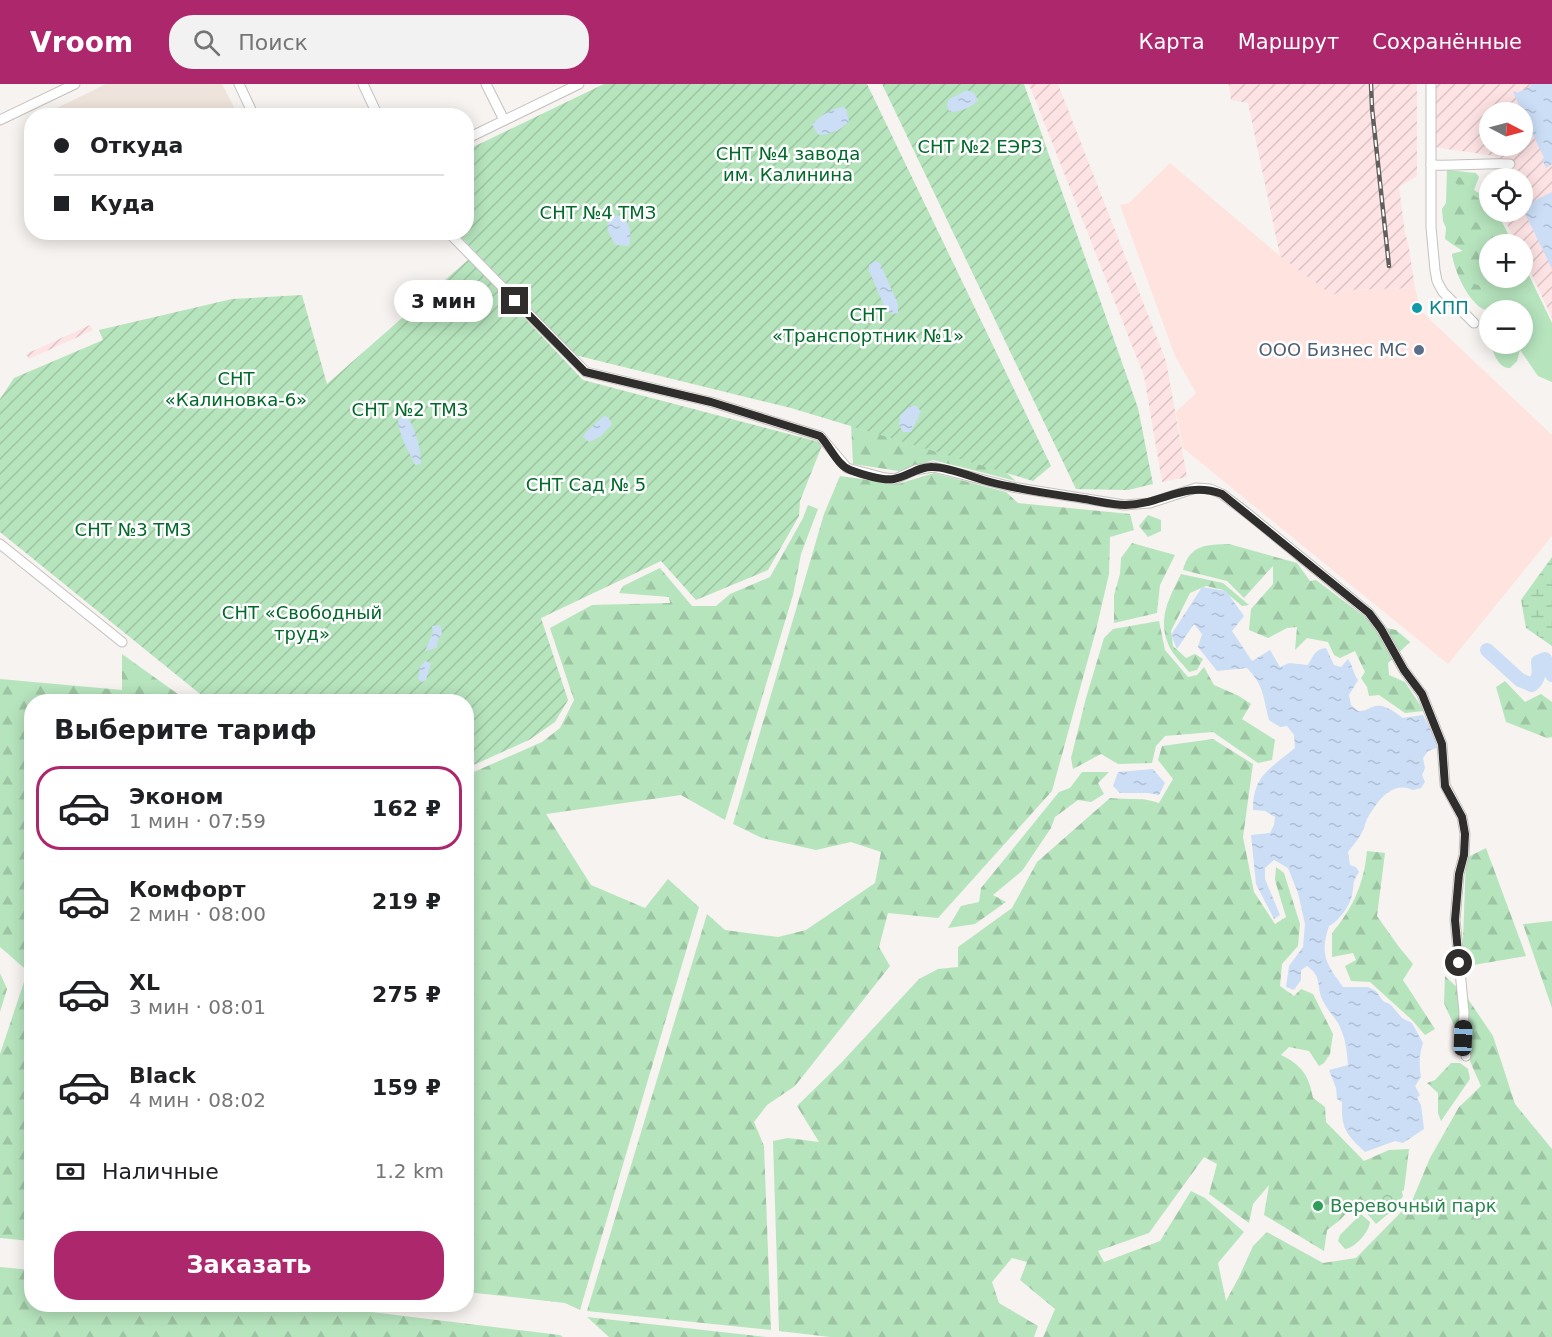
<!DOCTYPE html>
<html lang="ru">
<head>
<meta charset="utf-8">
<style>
  body { margin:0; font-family:"DejaVu Sans",sans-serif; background:#f2f2f2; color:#202124; height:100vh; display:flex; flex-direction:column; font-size:22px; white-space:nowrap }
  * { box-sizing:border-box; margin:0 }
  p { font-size:20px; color:#757577 }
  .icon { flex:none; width:33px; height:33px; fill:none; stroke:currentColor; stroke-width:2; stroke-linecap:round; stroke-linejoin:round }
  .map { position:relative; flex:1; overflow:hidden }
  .drawer { position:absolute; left:24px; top:610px; width:450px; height:618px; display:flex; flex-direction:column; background:#fff; border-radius:24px; box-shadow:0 3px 15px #0003 }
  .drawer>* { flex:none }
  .banner { position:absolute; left:24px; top:24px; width:450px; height:132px; border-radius:24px; box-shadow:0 3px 15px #0003; display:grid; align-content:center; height:132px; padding:0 30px; background:#fff }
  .needle { width:39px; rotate:96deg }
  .fabs { position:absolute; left:1479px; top:18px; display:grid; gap:12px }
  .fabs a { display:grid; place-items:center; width:54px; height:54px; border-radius:50%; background:#fff; box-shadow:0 3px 15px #0003; font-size:30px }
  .end { position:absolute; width:27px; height:27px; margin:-14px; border:8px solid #2f2e2d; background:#fff; box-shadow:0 0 0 3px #fff }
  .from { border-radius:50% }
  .bubble { position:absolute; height:42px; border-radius:21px; background:#fff; box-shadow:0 3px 15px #0003; font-size:20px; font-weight:700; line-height:42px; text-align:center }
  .car { position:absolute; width:18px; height:36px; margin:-18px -9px; border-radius:8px; box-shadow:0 0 4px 2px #0007; background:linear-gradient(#222 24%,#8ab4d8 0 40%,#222 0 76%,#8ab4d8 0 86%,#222 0) }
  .banner b { display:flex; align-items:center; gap:21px; height:57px; font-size:22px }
  .banner b+b { border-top:2px solid #e0e0e0 }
  .banner i { width:15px; height:15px; background:#202124 }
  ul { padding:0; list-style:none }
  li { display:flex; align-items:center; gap:18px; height:84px; margin:0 12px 9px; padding:0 18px; border:3px solid transparent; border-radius:24px }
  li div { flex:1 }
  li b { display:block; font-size:22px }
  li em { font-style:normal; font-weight:700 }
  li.selected { border-color:#ad276d }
  li>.icon { width:54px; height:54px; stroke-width:1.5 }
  h2 { padding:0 30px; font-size:27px; line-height:72px }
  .pay { display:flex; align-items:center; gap:15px; height:66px; padding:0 30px; font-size:22px }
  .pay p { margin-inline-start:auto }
  .button { display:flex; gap:12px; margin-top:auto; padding:12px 30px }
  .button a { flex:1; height:69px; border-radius:24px; background:#ad276d; color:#fff; font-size:24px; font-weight:700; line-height:69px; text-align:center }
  header { display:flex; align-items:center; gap:36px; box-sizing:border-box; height:84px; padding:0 30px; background:#ad276d; color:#fff }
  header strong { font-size:28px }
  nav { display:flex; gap:33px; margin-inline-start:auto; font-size:21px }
  .search { width:420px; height:54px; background:#f2f2f2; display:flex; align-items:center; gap:15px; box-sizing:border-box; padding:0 21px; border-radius:24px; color:#757577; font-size:22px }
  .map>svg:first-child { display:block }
</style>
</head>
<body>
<header>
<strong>Vroom</strong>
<div class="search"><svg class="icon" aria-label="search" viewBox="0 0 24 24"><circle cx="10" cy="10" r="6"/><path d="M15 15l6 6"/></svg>Поиск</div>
<nav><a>Карта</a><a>Маршрут</a><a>Сохранённые</a></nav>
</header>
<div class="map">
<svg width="1552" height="1253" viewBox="0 0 1552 1253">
  <defs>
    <pattern id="industrial-furrows" width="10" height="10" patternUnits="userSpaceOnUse" patternTransform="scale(1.5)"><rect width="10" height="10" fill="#fee3e4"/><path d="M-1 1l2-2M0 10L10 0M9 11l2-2" fill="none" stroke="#dac3c4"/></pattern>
    <pattern id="forest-firs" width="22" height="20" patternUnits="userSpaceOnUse" patternTransform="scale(1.5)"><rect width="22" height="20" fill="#b6e4bd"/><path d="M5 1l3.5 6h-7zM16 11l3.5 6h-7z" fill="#9dc4a3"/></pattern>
    <pattern id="wetland-marsh" width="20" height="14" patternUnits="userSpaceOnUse" patternTransform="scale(1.5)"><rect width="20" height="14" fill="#b6e4bd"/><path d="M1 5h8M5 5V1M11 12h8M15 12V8" fill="none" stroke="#9dc4a3"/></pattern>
    <pattern id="park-crowns" width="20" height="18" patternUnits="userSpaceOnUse" patternTransform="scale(1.5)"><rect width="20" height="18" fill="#b6e4bd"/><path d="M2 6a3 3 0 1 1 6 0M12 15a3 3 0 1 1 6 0" fill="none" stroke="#9dc4a3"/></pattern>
    <pattern id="garden-furrows" width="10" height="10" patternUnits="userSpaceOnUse" patternTransform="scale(1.5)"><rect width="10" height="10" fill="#b6e4bd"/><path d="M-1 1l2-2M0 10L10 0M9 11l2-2" fill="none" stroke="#9dc4a3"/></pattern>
    <pattern id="water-ripples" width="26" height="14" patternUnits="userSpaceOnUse" patternTransform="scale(1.5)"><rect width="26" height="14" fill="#cbdef6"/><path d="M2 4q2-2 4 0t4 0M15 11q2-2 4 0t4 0" fill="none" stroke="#afbfd3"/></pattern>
  </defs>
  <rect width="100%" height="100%" fill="#f7f3f0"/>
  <polygon fill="#fee3df" points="1170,79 1280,172 1332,211 1345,206 1415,204 1421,227 1552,351 1552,452 1448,580 1183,364 1176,328 1196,309 1175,272 1120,121 1129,119"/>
  <g fill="url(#industrial-furrows)" fill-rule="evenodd">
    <polygon points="1029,0 1058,0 1166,277 1187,393 1162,398 1144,292"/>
    <polygon points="1229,0 1417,0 1417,92 1399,103 1405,148 1409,164 1415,204 1345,206 1332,211 1280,172 1248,19 1231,16"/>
    <path d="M 1435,0 L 1552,0 L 1552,234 L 1523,172 L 1522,160 L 1517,160 L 1501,128 L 1522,128 L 1522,94 L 1495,94 L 1495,72 L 1434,63 ZM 1490,28 L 1522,28 L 1522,62 L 1490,62 Z"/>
    <polygon points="90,241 93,246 29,275 26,270"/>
  </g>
  <polygon fill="#eee4dc" points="106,0 222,0 238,31 59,31 55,25"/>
  <g fill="#b6e4bd">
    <path d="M 1447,86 L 1476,89 L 1479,93 L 1474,106 L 1489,115 L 1490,128 L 1497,128 L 1513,160 L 1490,160 L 1490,194 L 1522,194 L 1523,179 L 1552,239 L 1552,298 L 1538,292 L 1520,266 L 1517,277 L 1510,284 C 1499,285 1493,269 1491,260 L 1522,260 L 1522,226 C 1512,226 1498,228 1489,227 C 1470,224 1455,188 1452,170 L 1463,167 L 1445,155 L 1446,144 L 1443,137 L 1442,125 L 1446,119 Z"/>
    <path d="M 1361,1130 L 1370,1138 C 1369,1148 1355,1164 1345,1165 L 1338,1157 L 1340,1151 Z"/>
  </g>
  <g fill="url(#forest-firs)">
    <path d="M 1455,92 L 1466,95 C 1475,112 1468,110 1488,119 L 1474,129 L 1475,138 C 1496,146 1498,138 1512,160 L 1490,160 L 1489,183 L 1483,177 L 1471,187 L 1471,196 L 1475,200 L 1493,207 L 1482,209 L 1489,228 C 1468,213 1457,196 1452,170 L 1463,167 L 1449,158 L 1455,150 L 1456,144 C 1450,139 1446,137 1447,129 C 1457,124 1461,118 1463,107 L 1453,96 Z"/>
    <polygon points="851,340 963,352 1016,397 933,376 899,387 853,380"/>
    <polygon points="934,389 1006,408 1018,419 1130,430 1134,446 1110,453 1109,490 1096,546 1052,707 938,834 888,829 879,863 890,882 795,1002 767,1021 754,1038 764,1062 771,1246 587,1227 707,830 725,846 778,853 806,846 875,799 881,768 851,758 816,766 762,754 733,740 824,430 840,392 898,400"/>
    <polygon points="808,421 818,425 801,470 793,511 725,736 681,711 546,730 591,801 645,824 668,795 699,823 580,1226 565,1219 467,1208 467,691 542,658 560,644 574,616 550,544 592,521 670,519 669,513 619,509 623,502 660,484 692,522 716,522 730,510 770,493 803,434"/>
    <polygon points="1148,431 1161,436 1161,447 1148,453 1139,442"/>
    <polygon points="1132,459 1175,471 1160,501 1157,529 1114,539 1114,511 1120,490 1121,474"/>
    <path d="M 1229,460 L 1297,479 L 1310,497 L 1316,496 L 1377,542 L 1396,546 L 1410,558 L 1388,579 L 1389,591 L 1405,598 L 1424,627 L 1405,629 L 1379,611 L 1369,612 L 1367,603 L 1361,594 L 1365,588 L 1355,567 L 1340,574 L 1334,571 L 1328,558 L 1307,554 L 1295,566 L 1297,543 L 1287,544 L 1268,554 L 1249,546 L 1251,525 L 1273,500 L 1273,482 L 1244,514 L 1227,497 L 1183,486 C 1190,460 1206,461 1229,460 Z"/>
    <path d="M 1181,490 L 1223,499 L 1249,521 L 1242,522 L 1223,506 L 1206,502 L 1190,509 L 1171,547 L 1173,562 L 1186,574 L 1195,570 L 1203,575 L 1197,586 L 1189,588 C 1183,580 1173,571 1169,562 C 1157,534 1169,515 1181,490 Z"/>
    <polygon points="1159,537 1165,566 1188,593 1197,591 1204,583 1214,601 1239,612 1251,620 1242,635 1275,656 1272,676 1258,679 1213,648 1165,652 1156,662 1152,679 1118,680 1101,670 1073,685 1071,674 1086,614 1104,554 1113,545"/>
    <polygon points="122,570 189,618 32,618 31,890 0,863 0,595 122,606"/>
    <polygon points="1505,597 1525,618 1541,610 1552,618 1552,653 1547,654 1506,638 1496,603"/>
    <path d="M 1213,655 L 1253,680 L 1243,753 L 1254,808 L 1275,840 L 1286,833 L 1275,796 L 1276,783 L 1284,789 L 1300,840 L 1298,862 L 1282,880 L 1280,902 L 1294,912 L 1301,905 L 1313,910 L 1333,950 L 1330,970 L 1324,979 L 1319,982 L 1309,967 L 1289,963 L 1281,971 C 1302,981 1309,992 1313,1014 L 1325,1023 L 1326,1038 L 1364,1077 L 1389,1066 L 1409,1065 L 1404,1106 L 1373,1124 L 1354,1121 L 1339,1137 L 1327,1146 L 1324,1167 L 1264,1131 L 1269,1101 L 1253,1120 L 1249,1139 L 1209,1110 L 1217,1080 L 1204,1073 L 1149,1149 L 1098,1167 L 1104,1178 L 1160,1157 L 1191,1107 L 1205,1114 L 1244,1148 L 1218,1179 L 1226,1217 L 1239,1193 L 1253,1162 L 1267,1148 L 1323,1179 L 1356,1174 L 1412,1117 L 1430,1074 L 1459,1023 L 1481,1002 L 1444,919 L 1445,892 L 1466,912 L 1493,952 L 1515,1020 L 1552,1065 L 1552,1253 L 1043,1253 L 1055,1225 L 1020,1196 L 1027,1178 L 1012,1174 L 992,1198 L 999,1219 L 1038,1242 L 1034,1253 L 830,1253 L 779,1247 L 773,1057 L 788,1054 L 819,1058 L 797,1022 L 841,979 L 919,895 L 938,885 L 958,883 L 958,863 L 1012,824 L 1037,778 L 1110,714 C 1127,716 1144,713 1159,719 L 1173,695 L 1158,676 L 1162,662 Z"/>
    <polygon points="1082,688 1109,688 1098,699 1104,710 1091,718 1078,716 1055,733 1051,744 1022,787 993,811 1006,818 975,840 948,844 961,822 979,818 981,804 1059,708 1070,704"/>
    <polygon points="1486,764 1526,872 1462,883 1466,774"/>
    <path d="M 1367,767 L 1385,769 L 1377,832 L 1399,863 L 1413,880 L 1403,896 L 1435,945 L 1425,951 L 1412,936 L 1370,898 L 1351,897 L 1345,882 L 1356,876 L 1353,869 L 1332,873 L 1332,849 C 1353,824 1364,800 1367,767 Z"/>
    <polygon points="1552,837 1552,924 1523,840"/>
    <polygon points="0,889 7,905 0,928"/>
    <polygon points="31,897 32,897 31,1157 0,1154 0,970 24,898"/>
    <polygon points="1451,979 1460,979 1468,985 1470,995 1441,1037 1438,1029 1438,1009 1427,999 1435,996"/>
    <polygon points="0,1183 31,1186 32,1221 314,1221 560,1251 563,1253 0,1253"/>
    <polygon points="587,1233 767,1253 609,1253"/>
  </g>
  <polygon fill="url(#wetland-marsh)" points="1552,473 1552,562 1526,544 1521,516"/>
  <path fill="url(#park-crowns)" d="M 1401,1104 L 1403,1112 L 1394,1125 L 1376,1140 L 1365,1127 C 1376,1116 1386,1107 1401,1104 Z"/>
  <g fill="url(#garden-furrows)">
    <polygon points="604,0 867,0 1051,382 1033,397 791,324 579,272 577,273 457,149 466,148 467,66"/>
    <polygon points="882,0 1024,0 1138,324 1153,400 1128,406 1076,405"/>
    <polygon points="469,175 583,296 823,359 800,417 799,432 768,486 696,516 661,477 541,534 568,616 555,638 529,656 467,684 466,618 210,618 0,448 0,315 14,294 103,256 99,246 232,215 302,211 327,300"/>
  </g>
  <g fill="url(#water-ripples)">
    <polygon points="1531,0 1552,0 1552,80 1546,84 1542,75 1544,74 1513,8 1515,7 1517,9 1531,2"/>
    <path d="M 967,6 L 974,9 L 978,16 C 971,24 960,28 949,28 L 947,21 L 949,15 Z"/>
    <path d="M 844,23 L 846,25 L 849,37 C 840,47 833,50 819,51 L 815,46 L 812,40 C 821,32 831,24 844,23 Z"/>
    <polygon points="1552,108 1552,185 1522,123"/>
    <path d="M 616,131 L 623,132 C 630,142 632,150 629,162 L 616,161 C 609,150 601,139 616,131 Z"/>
    <polygon points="875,177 880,179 898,220 898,229 892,230 885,224 869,187 869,181"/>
    <polygon points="910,322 917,322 921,328 911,348 903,348 899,341 900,332"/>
    <path d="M 404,328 C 415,342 421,363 421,380 L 415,381 C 408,365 399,353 398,336 Z"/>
    <path d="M 604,332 L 608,333 L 612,340 L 600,353 L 589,358 L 583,353 C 587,345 597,339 604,332 Z"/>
    <path d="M 1202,503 L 1226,507 L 1244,532 L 1232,547 L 1252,577 L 1270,566 L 1280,583 L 1289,579 L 1308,581 C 1313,572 1315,565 1326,564 L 1334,581 L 1341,583 L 1348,575 C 1353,582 1353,589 1358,596 L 1349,611 L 1351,621 L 1358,627 C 1364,627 1366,626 1372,623 C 1384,618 1394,628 1403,634 L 1423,631 L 1436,656 L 1437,664 L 1428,667 L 1423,674 L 1425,684 L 1422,691 L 1425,698 L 1421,704 L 1413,706 C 1391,696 1377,718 1367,735 C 1365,739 1365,744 1362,748 C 1359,755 1353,761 1348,768 L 1350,781 L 1356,783 L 1359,788 C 1351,800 1355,800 1352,811 C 1350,822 1338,838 1329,842 C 1319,872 1327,880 1343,903 L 1368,903 L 1376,907 L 1383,917 L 1391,921 L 1402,934 L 1412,939 L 1423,959 C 1419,971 1419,981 1421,993 L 1415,1002 L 1420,1011 L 1417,1014 L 1421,1021 L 1424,1045 L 1403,1059 L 1395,1057 L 1365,1068 C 1346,1050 1341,1045 1342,1018 L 1337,1015 L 1336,1004 L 1329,986 L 1348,981 C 1347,966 1345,952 1338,939 C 1333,931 1326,924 1322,915 C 1316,901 1323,894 1307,882 L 1301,886 L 1301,896 L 1294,906 L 1286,903 L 1289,882 L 1303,863 L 1305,840 L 1298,809 L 1288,784 L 1274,776 L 1265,784 L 1265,795 L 1280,831 L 1274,835 L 1256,800 L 1251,751 L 1270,749 L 1274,741 L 1275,733 L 1265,727 L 1253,726 C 1253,691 1270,685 1295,664 L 1294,651 L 1287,642 L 1280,643 L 1269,636 C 1263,613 1264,601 1247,584 L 1217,587 L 1198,563 L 1202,550 L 1194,540 L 1177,565 L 1171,551 Z"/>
    <polygon points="440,541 442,549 437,559 437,564 425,567 433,548 432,542"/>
    <polygon points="425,577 431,579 426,596 422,598 418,595 420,583"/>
    <polygon points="1153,685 1165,699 1159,711 1148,709 1120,709 1113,702 1118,688"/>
  </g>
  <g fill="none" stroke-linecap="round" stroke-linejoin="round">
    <path stroke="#cbdef6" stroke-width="14" d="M 1487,566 L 1520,596 L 1532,601 C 1540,594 1539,588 1538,578 L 1545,575 L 1552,591"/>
    <defs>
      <g id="minor">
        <polyline points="239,0 254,32"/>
        <polyline points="363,0 378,32"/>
        <polyline points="486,0 504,36"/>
        <polyline points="1431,0 1431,143 1435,186 1437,197 1443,208 1474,239"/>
        <polyline points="0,36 75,0"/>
        <polyline points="466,55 579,0"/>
        <path d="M 1431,81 C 1457,82 1483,79 1510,80"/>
        <polyline points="448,148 586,288 711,318 820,352 847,384 885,394 895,395 915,386 933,383 1012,403 1124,421 1150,419 1196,404 1210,405 1222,410 1247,429 1369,529 1381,545 1404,586 1422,610 1442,660 1445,701 1462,733 1465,750 1464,771 1459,790 1455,836 1464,928 1463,954 1466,972"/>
        <polyline points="0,460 122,558"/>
      </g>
    </defs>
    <use href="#minor" stroke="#c4c0be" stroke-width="11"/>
    <use href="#minor" stroke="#fff" stroke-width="9"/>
    <defs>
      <polyline id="rail" points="1371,0 1372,24 1389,182"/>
    </defs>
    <use href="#rail" stroke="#62605f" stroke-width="4.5"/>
    <use href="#rail" stroke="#fff" stroke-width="2" stroke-dasharray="7" stroke-linecap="butt"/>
  </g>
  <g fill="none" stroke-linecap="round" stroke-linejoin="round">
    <path stroke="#2f2e2d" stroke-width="8" d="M 515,217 L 585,288 L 711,318 L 820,352 C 830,362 837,381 850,386 C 861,390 882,397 894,395 C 907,393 919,382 933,383 C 948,383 975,394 990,398 C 1021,406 1053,410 1084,415 C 1097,417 1112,421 1125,421 C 1162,421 1184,396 1222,410 L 1369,529 L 1381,545 L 1404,586 L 1422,610 L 1442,660 L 1445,702 L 1462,733 L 1465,750 L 1464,771 L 1459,790 L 1455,836 L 1459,879"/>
  </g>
  <circle fill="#0f9aa8" stroke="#fff" stroke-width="2" cx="1417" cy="224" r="6"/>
  <circle fill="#5c6f8a" stroke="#fff" stroke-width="2" cx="1419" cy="266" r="6"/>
  <circle fill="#2e9e5b" stroke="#fff" stroke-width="2" cx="1318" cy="1122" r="6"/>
  <g text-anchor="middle" stroke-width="5" stroke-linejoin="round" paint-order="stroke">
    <g font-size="18" fill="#01692a" stroke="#fff">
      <text x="980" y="69">СНТ №2 ЕЭРЗ</text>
      <text x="788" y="76">СНТ №4 завода<tspan x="788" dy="21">им. Калинина</tspan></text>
      <text x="598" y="135">СНТ №4 ТМЗ</text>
      <text x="868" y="237">СНТ<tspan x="868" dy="21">«Транспортник №1»</tspan></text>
      <text x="236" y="301">СНТ<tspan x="236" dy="21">«Калиновка-6»</tspan></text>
      <text x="410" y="332">СНТ №2 ТМЗ</text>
      <text x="586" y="407">СНТ Сад № 5</text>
      <text x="133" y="452">СНТ №3 ТМЗ</text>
      <text x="302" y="535">СНТ «Свободный<tspan x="302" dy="21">труд»</tspan></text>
    </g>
    <g font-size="18" fill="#0d838f" stroke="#fff" text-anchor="start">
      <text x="1429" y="230">КПП</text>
    </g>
    <g font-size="18" fill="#4e5e75" stroke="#fff" text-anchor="end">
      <text x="1407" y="272">ООО Бизнес МС</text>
    </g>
    <g font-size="18" fill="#27864d" stroke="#fff" text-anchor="start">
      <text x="1330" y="1128">Веревочный парк</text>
    </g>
  </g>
</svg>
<div class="fabs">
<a><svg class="needle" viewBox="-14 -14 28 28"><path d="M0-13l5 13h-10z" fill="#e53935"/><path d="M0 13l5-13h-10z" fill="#757577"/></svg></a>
<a><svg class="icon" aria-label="locate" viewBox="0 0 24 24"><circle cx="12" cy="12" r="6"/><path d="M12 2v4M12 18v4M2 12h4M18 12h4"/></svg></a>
<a>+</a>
<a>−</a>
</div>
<i class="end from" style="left:1459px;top:879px"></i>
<i class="end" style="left:515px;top:217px"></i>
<div class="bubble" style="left:394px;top:196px;width:99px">3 мин</div>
<i class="car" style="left:1463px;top:954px;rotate:2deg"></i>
<div class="banner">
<b><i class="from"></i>Откуда</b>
<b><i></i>Куда</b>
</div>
<section class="drawer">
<h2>Выберите тариф</h2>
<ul>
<li class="selected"><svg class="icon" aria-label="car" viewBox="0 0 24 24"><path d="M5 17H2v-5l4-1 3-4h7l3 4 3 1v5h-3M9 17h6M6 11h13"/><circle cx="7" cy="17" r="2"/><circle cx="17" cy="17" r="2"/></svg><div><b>Эконом</b><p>1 мин · 07:59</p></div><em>162 ₽</em></li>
<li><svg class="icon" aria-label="car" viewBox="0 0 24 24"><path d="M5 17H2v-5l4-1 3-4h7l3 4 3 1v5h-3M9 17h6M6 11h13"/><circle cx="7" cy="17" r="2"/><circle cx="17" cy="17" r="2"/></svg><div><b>Комфорт</b><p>2 мин · 08:00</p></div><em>219 ₽</em></li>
<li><svg class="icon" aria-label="car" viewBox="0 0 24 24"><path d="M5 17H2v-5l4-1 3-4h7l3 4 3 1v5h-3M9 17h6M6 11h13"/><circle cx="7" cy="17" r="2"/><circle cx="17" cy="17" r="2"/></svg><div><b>XL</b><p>3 мин · 08:01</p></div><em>275 ₽</em></li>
<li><svg class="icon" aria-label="car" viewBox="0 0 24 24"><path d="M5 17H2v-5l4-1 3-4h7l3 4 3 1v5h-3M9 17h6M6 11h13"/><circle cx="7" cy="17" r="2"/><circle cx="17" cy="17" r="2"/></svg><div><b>Black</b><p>4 мин · 08:02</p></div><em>159 ₽</em></li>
</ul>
<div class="pay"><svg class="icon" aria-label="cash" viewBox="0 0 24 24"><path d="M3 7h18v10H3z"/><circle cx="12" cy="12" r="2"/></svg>Наличные<p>1.2 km</p></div>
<div class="button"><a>Заказать</a></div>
</section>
</div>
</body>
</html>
